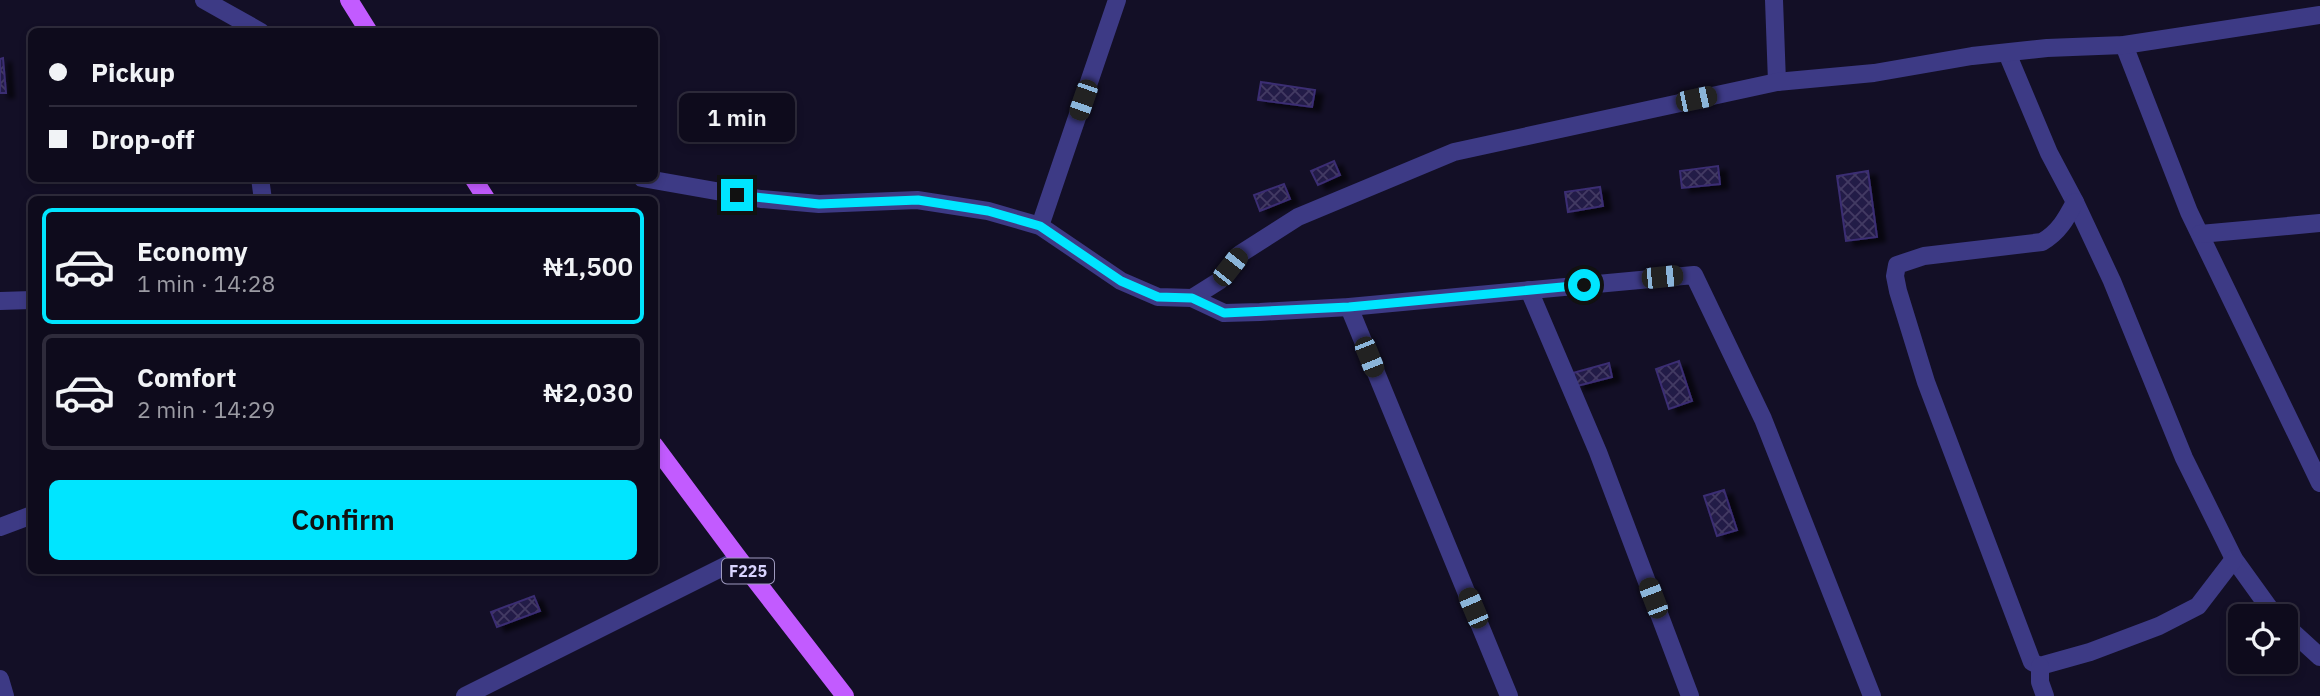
<!DOCTYPE html>
<html lang="en">
<head>
<meta charset="utf-8">
<style>
  body { margin:0; font-family:"IBM Plex Sans",sans-serif; background:#171425; color:#f1f3f6; height:100vh; display:flex; flex-direction:column; font-size:26px; white-space:nowrap }
  * { box-sizing:border-box; margin:0 }
  p { font-size:23px; color:#9b9ba3 }
  .icon { flex:none; width:38px; height:38px; fill:none; stroke:currentColor; stroke-width:2; stroke-linecap:round; stroke-linejoin:round }
  .map { position:relative; flex:1; overflow:hidden }
  .side { position:absolute; left:28px; top:196px; width:630px; height:378px; display:flex; flex-direction:column; background:#0e0b1c; border-radius:10px; box-shadow:0 4px 10px #0003,0 0 0 2px #2e2b3b }
  .side>* { flex:none }
  .top-card { position:absolute; left:28px; top:28px; width:630px; height:154px; border-radius:10px; box-shadow:0 4px 10px #0003,0 0 0 2px #2e2b3b; display:grid; align-content:center; height:154px; padding:0 21px; background:#0e0b1c }
  .controls { position:absolute; left:2228px; top:604px; display:grid; gap:14px }
  .controls a { display:grid; place-items:center; width:70px; height:70px; border-radius:10px; background:#0e0b1c; box-shadow:0 4px 10px #0003,0 0 0 2px #2e2b3b; font-size:35px }
  .end { position:absolute; width:32px; height:32px; margin:-16px; border:9px solid #00e5ff; background:#111; box-shadow:0 0 0 4px #111 }
  .from { border-radius:50% }
  .bubble { position:absolute; height:49px; border-radius:10px; background:#0e0b1c; box-shadow:0 4px 10px #0003,0 0 0 2px #2e2b3b; font-size:23px; font-weight:600; line-height:49px; text-align:center }
  .car { position:absolute; width:21px; height:42px; margin:-21px -10px; border-radius:9px; box-shadow:0 0 5px 2px #0007; background:linear-gradient(#222 24%,#8ab4d8 0 40%,#222 0 76%,#8ab4d8 0 86%,#222 0) }
  .top-card b { display:flex; align-items:center; gap:24px; height:66px; font-size:26px }
  .top-card b+b { border-top:2px solid #2e2b3b }
  .top-card i { width:18px; height:18px; background:#f1f3f6 }
  ul { padding:12px 0 0; list-style:none }
  li { display:flex; align-items:center; gap:21px; height:116px; margin:0 14px 10px; padding:0 7px; border:4px solid #2e2b3b; border-radius:10px }
  li div { flex:1 }
  li b { display:block; font-size:26px }
  li em { font-style:normal; font-weight:600 }
  li.selected { border-color:#00e5ff }
  li>.icon { width:63px; height:63px; stroke-width:1.5 }
  .button { display:flex; gap:14px; margin-top:auto; padding:14px 21px }
  .button a { flex:1; height:80px; border-radius:10px; background:#00e5ff; color:#111; font-size:28px; font-weight:600; line-height:80px; text-align:center }
  .map>svg:first-child { display:block }
</style>
</head>
<body>
<div class="map">
<svg width="2320" height="696" viewBox="0 0 2320 696">
  <defs>
    <pattern id="building-cross-hatch" width="8" height="8" patternUnits="userSpaceOnUse" patternTransform="scale(1.75)"><rect width="8" height="8" fill="#241b47"/><path d="M0 0l8 8M0 8l8-8" fill="none" stroke="#433b63"/></pattern>
    <filter id="shadow"><feDropShadow dx="8" dy="4.5" stdDeviation="2" flood-color="#0009"/></filter>
  </defs>
  <rect width="100%" height="100%" fill="#130f26"/>
  <g fill="url(#building-cross-hatch)" stroke="#3b2d73" stroke-width="2" filter="url(#shadow)">
    <polygon points="3,58 6,93 0,93 0,59"/>
    <polygon points="1261,82 1315,90 1312,107 1258,100"/>
    <polygon points="1334,161 1340,175 1318,185 1311,171"/>
    <polygon points="1718,166 1720,184 1682,188 1680,171"/>
    <polygon points="1868,171 1877,237 1846,241 1837,176"/>
    <polygon points="1284,184 1290,199 1260,211 1254,195"/>
    <polygon points="1600,187 1603,206 1568,212 1565,192"/>
    <polygon points="1679,361 1692,401 1669,409 1656,369"/>
    <polygon points="1609,363 1612,377 1577,386 1573,373"/>
    <polygon points="1724,490 1737,530 1717,536 1704,496"/>
    <polygon points="534,596 540,611 497,627 491,612"/>
  </g>
  <g fill="none" stroke-linecap="round" stroke-linejoin="round">
    <g stroke="#3d3a85" stroke-width="18">
      <polyline points="204,0 261,32"/>
      <polyline points="1774,0 1777,82"/>
      <polyline points="2124,45 2189,212 2320,483"/>
      <polyline points="2007,53 2049,153 2075,202 2112,281 2184,458 2234,559 2275,616"/>
      <polyline points="260,178 263,200"/>
      <polyline points="642,178 761,199 819,204 917,200 988,211 1040,226 1121,281 1158,297 1192,298 1219,281 1240,254 1298,217 1454,152 1777,82 1874,73 1972,56 2047,48 2124,45 2320,15"/>
      <path d="M 2075,202 C 2066,219 2059,232 2042,242 L 1924,256 L 1897,265 L 1895,276 L 1898,291 L 1926,382 L 2032,662 L 2040,666 L 2090,652 L 2159,626 L 2198,606 L 2234,559"/>
      <polyline points="1040,226 1117,0"/>
      <polyline points="2200,234 2320,223"/>
      <polyline points="1529,290 1598,452 1690,696"/>
      <polyline points="1192,298 1224,313 1260,312 1349,307 1694,275 1763,419 1872,696"/>
      <polyline points="0,301 32,300"/>
      <polyline points="1349,307 1509,696"/>
      <polyline points="0,527 32,515"/>
      <polyline points="2286,626 2320,657"/>
      <polyline points="2040,666 2040,682 2045,696"/>
      <polyline points="0,679 5,696"/>
      <polyline points="465,696 739,559"/>
    </g>
    <g stroke="#c25bff" stroke-width="18">
      <polyline points="349,0 369,32"/>
      <polyline points="473,178 487,200"/>
      <polyline points="654,445 739,559 845,696"/>
    </g>
  </g>
  <g fill="none" stroke-linecap="round" stroke-linejoin="round">
    <polyline stroke="#00e5ff" stroke-width="9" points="737,195 819,204 918,200 988,211 1040,226 1121,281 1158,297 1192,298 1224,313 1349,307 1584,285"/>
  </g>
  <g text-anchor="middle" stroke-width="5" stroke-linejoin="round" paint-order="stroke">
    <rect fill="#130f26" stroke="#9e99be" stroke-width="2" x="722" y="558.5" width="52" height="25" rx="5"/>
    <g font-size="16" font-weight="bold" fill="#d9d4ff">
      <text x="748" y="577">F225</text>
    </g>
  </g>
</svg>
<div class="controls">
<a><svg class="icon" aria-label="locate" viewBox="0 0 24 24"><circle cx="12" cy="12" r="6"/><path d="M12 2v4M12 18v4M2 12h4M18 12h4"/></svg></a>
</div>
<i class="end from" style="left:1584px;top:285px"></i>
<i class="end" style="left:737px;top:195px"></i>
<div class="bubble" style="left:679px;top:93px;width:116px">1 min</div>
<i class="car" style="left:1696px;top:99px;rotate:78deg"></i>
<i class="car" style="left:1083px;top:100px;rotate:199deg"></i>
<i class="car" style="left:1230px;top:267px;rotate:38deg"></i>
<i class="car" style="left:1662px;top:277px;rotate:84deg"></i>
<i class="car" style="left:1369px;top:357px;rotate:158deg"></i>
<i class="car" style="left:1653px;top:598px;rotate:339deg"></i>
<i class="car" style="left:1473px;top:608px;rotate:337deg"></i>
<div class="top-card">
<b><i class="from"></i>Pickup</b>
<b><i></i>Drop-off</b>
</div>
<section class="side">
<ul>
<li class="selected"><svg class="icon" aria-label="car" viewBox="0 0 24 24"><path d="M5 17H2v-5l4-1 3-4h7l3 4 3 1v5h-3M9 17h6M6 11h13"/><circle cx="7" cy="17" r="2"/><circle cx="17" cy="17" r="2"/></svg><div><b>Economy</b><p>1 min · 14:28</p></div><em>₦1,500</em></li>
<li><svg class="icon" aria-label="car" viewBox="0 0 24 24"><path d="M5 17H2v-5l4-1 3-4h7l3 4 3 1v5h-3M9 17h6M6 11h13"/><circle cx="7" cy="17" r="2"/><circle cx="17" cy="17" r="2"/></svg><div><b>Comfort</b><p>2 min · 14:29</p></div><em>₦2,030</em></li>
</ul>
<div class="button"><a>Confirm</a></div>
</section>
</div>
</body>
</html>
